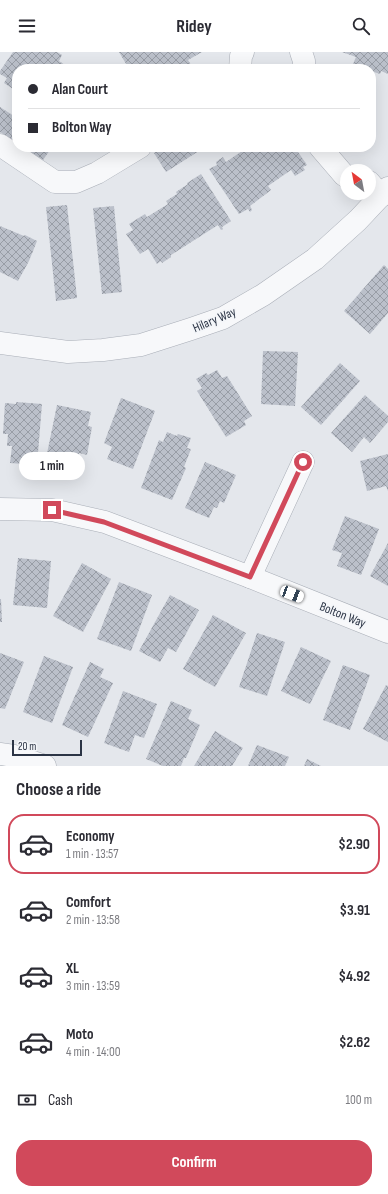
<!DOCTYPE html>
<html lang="en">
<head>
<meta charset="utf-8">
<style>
  body { margin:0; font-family:"Sofia Sans Condensed",sans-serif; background:#f7f7f7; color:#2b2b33; height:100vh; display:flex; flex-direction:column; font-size:15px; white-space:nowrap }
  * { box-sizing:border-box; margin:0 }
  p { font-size:13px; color:#7c7c81 }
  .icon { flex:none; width:22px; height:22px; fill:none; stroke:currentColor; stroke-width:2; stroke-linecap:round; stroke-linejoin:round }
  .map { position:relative; height:714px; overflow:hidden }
  .details { display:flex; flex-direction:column; background:#fff; flex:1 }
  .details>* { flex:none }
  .top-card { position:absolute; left:12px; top:12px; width:364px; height:88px; border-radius:16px; box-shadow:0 4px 16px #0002; display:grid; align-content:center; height:88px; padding:0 16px; background:#fff }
  .needle { width:26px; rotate:328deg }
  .fabs { position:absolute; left:340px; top:112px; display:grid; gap:8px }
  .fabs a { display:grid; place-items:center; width:36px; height:36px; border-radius:50%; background:#fff; box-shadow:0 4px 16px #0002; font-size:20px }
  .scale { position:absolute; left:12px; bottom:10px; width:70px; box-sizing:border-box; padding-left:4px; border:2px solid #2b3445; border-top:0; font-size:11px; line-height:14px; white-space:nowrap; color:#2b3445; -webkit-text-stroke:3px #f4f6f9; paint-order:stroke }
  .end { position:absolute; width:18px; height:18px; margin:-9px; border:5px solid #d1495b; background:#fff; box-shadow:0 0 0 2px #fff }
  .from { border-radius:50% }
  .bubble { position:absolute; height:28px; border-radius:14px; background:#fff; box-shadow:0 4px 16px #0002; font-size:13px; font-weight:700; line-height:28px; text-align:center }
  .car { position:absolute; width:12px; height:24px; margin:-12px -6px; border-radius:5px; box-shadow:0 0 3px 1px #0007; background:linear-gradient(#fff 24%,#345 0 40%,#fff 0 76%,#345 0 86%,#fff 0) }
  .top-card b { display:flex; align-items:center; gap:14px; height:38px; font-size:15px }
  .top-card b+b { border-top:1px solid #e1e1e2 }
  .top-card i { width:10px; height:10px; background:#2b2b33 }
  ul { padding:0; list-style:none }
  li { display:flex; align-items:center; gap:12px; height:60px; margin:0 8px 6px; padding:0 8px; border:2px solid transparent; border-radius:16px }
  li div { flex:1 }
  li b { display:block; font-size:15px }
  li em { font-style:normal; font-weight:700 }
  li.on { border-color:#d1495b }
  li>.icon { width:36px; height:36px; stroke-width:1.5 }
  h2 { padding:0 16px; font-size:18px; line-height:48px }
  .pay { display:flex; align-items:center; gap:10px; height:44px; padding:0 16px; font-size:15px }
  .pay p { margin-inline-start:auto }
  .cta { display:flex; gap:8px; margin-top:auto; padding:8px 16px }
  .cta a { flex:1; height:46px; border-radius:16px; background:#d1495b; color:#fff; font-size:16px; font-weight:700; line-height:46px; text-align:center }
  header { display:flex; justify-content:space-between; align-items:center; height:52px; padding:0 16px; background:#fff; font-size:18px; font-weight:700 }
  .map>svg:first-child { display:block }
</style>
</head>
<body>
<header><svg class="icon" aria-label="menu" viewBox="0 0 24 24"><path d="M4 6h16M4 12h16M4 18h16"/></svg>Ridey<svg class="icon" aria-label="search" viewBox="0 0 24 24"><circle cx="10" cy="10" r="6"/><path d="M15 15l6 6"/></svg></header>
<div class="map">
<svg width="388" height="714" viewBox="0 0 388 714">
  <defs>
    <pattern id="building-cross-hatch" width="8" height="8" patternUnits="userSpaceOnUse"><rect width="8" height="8" fill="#bbc0ca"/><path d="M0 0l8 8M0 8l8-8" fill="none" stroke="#989da6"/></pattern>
  </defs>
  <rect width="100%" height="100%" fill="#e4e7ec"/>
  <g fill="url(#building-cross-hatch)">
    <polygon points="13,0 57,0 62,3 59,9 71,17 17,17 17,43 14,41 16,39 4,31 7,26 0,22 0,19"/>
    <polygon points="119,0 202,0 188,8 191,13 185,17 180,17 178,14 173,17 129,17"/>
    <polygon points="342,0 388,0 388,22 381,19 380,22 371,19 371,17 366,17 353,12 356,5"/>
    <polygon points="0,55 17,66 17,91 0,80"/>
    <polygon points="23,95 52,95 43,108"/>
    <polygon points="163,95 205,95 166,120 154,101"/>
    <polygon points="254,95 297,95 298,96 296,97 307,113 303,115 305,118 295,124 291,118 268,134 271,138 250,154 252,158 250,160 248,157 239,162 209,117 217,113 216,110 223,105 226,110 245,97 247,100"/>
    <polygon points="201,122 231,169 222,175 223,177 221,178 218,173 171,203 171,205 162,211 161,209 157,212 148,197 140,202 126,182 133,178 129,172 145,162 147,165 168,152 166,149 177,142 176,140 188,132 187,131"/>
    <polygon points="67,153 77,246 56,249 46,155"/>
    <polygon points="114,154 122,240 102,242 93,156"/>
    <polygon points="0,174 24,184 25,183 37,189 29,209 18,229 0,220"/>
    <polygon points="384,213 388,217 388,261 370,282 344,259"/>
    <polygon points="263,299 298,300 295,354 261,352"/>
    <polygon points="340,311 360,329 321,373 301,355"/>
    <polygon points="217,318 222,326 227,324 252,364 244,369 246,373 226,385 197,339 202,336 196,327 206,321 208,323"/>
    <polygon points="365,343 388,364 388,370 370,391 364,385 352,400 331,381"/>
    <polygon points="121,346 155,359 133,417 107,407 112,395 104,391"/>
    <polygon points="16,350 42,352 37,413 10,411 12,394 7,394 8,382 3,382 5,351 16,352"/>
    <polygon points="57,353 91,360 88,374 92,375 87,403 79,401 75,422 44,416"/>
    <polygon points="167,380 177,384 178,382 191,386 187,396 191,397 184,415 186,416 172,448 141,436 159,388 163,390"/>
    <polygon points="388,402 388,439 386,434 367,439 360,409"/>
    <polygon points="205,410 236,423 224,451 220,449 217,456 214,455 209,466 185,456"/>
    <polygon points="345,464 379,477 361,523 337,514 342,501 332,498"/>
    <polygon points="388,491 388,534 370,524"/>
    <polygon points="18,506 51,509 47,556 13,553"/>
    <polygon points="82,511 111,527 83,580 53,564"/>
    <polygon points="119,530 152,543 131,599 97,587"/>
    <polygon points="170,543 199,558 176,600 168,596 160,610 139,599"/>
    <polygon points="0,547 1,547 2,570 0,570"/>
    <polygon points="213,563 246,581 215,635 183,617"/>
    <polygon points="257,581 285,590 267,644 239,635"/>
    <polygon points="301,595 331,609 310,652 281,639"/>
    <polygon points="0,601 24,610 5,657 0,656"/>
    <polygon points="44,604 73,615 52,671 23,660"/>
    <polygon points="90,610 104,617 100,625 113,631 88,685 62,673"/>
    <polygon points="343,613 370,623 350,678 323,668"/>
    <polygon points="386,633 388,634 388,690 363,677"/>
    <polygon points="123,639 157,652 144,686 135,683 129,700 104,691"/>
    <polygon points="171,649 192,658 188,667 200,673 186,706 184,706 181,714 163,714 146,707"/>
    <polygon points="215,679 243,696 232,714 194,714"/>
    <polygon points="257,693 289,705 285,714 248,714"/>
    <polygon points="307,707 321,714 304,714"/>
  </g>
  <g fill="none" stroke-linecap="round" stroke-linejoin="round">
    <defs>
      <g id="minor">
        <polyline points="301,0 304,9 304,17"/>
        <polyline points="240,17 241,4 243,0"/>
        <polyline points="0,93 55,130 76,130 97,121 140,95"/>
        <polyline points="320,95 344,123 347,125"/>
        <polyline points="369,130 381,144"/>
        <polyline points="0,291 68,300 103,298 141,293 191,277 223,266 263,243 315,207 358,168 388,136"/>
        <polyline points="0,457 52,458 105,470 250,525 388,580"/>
        <polyline points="250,525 303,410"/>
        <polyline points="0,702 14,704 45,714"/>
      </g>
    </defs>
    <use href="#minor" stroke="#a9aeb7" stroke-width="23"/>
    <use href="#minor" stroke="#f7f8fa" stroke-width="22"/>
  </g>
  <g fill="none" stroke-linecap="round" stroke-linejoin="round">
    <polyline stroke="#d1495b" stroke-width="5" points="52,458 104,470 250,525 303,410"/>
  </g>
  <g text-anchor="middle" stroke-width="3.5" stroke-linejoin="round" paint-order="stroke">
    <g font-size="13" fill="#2b3445" stroke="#f4f6f9">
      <text transform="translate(214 267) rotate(-23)" y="5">Hilary Way</text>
      <text transform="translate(343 562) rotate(22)" y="5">Bolton Way</text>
    </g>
  </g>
</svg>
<div class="fabs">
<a><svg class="needle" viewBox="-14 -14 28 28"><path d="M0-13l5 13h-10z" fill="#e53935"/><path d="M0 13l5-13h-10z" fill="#7c7c81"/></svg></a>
</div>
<div class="scale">20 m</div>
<i class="end from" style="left:303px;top:410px"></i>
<i class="end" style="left:52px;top:458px"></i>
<div class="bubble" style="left:19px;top:400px;width:66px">1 min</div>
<i class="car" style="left:292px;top:542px;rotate:111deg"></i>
<div class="top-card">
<b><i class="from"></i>Alan Court</b>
<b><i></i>Bolton Way</b>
</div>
</div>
<section class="details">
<h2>Choose a ride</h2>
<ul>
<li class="on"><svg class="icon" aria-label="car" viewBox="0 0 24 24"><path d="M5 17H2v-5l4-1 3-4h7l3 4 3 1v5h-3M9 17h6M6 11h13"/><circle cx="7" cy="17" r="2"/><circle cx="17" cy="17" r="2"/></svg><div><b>Economy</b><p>1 min · 13:57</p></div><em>$2.90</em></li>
<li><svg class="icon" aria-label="car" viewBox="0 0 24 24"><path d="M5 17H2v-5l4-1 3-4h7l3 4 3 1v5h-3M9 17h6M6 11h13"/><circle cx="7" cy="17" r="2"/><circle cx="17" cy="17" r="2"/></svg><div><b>Comfort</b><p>2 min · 13:58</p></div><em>$3.91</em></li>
<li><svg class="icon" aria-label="car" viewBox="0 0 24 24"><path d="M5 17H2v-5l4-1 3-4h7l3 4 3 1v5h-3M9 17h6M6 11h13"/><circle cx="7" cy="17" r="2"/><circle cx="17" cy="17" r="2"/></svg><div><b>XL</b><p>3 min · 13:59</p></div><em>$4.92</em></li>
<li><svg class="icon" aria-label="car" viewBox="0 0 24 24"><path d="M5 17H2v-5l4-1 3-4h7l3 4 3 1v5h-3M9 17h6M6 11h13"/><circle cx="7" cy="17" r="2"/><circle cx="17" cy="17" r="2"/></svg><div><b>Moto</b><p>4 min · 14:00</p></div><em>$2.62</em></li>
</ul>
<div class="pay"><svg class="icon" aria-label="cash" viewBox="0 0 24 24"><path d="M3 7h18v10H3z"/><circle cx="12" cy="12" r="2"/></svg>Cash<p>100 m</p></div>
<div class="cta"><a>Confirm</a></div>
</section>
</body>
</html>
